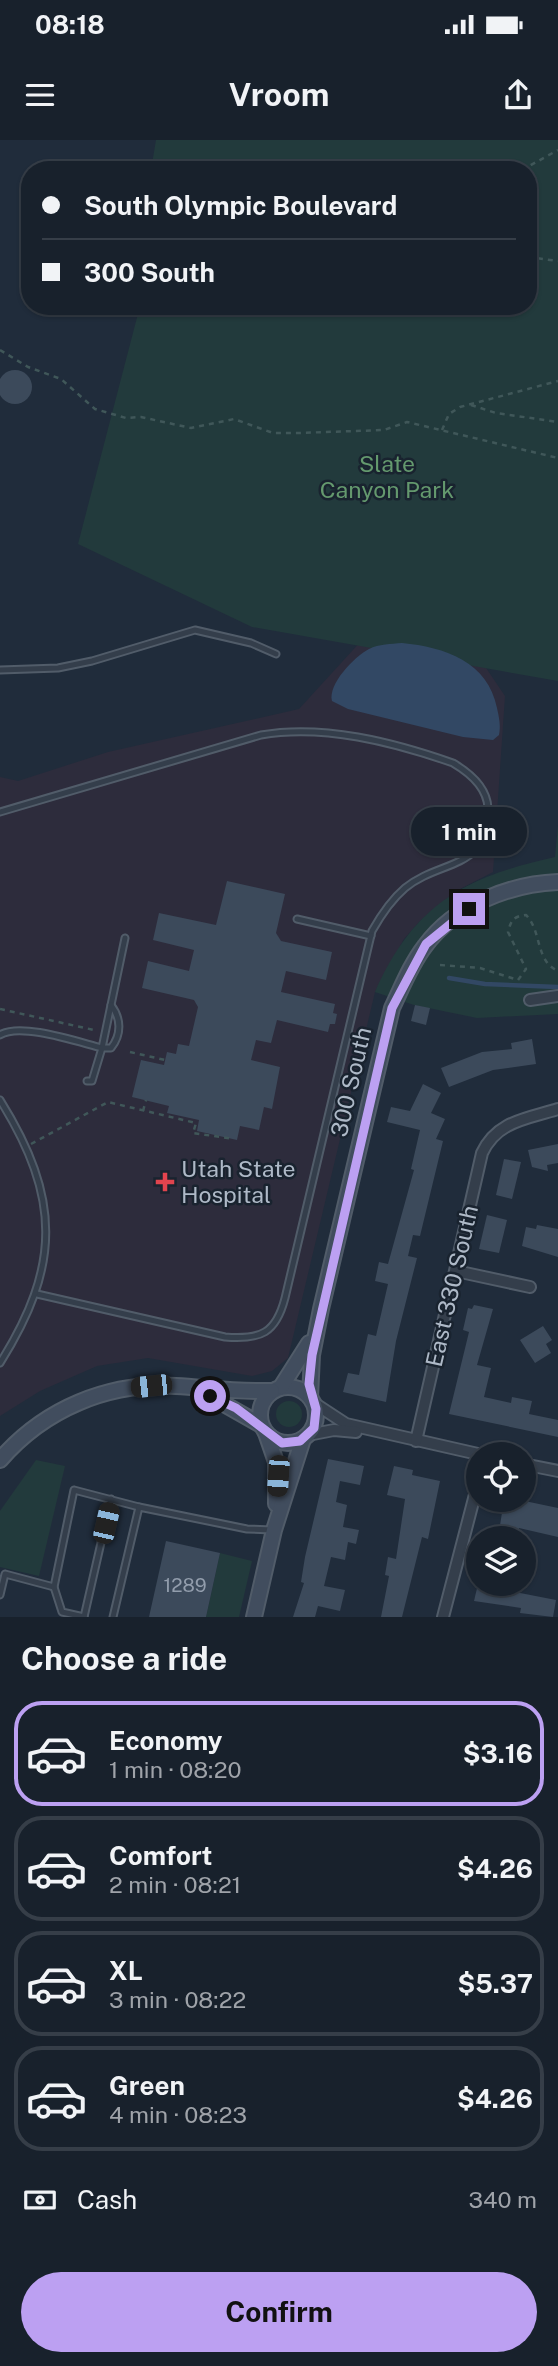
<!DOCTYPE html>
<html lang="en">
<head>
<meta charset="utf-8">
<style>
  body { margin:0; font-family:"Public Sans",sans-serif; background:#252e38; color:#f1f3f6; height:100vh; display:flex; flex-direction:column; font-size:26px; white-space:nowrap }
  * { box-sizing:border-box; margin:0 }
  p { font-size:23px; color:#9fa3a9 }
  .icon { flex:none; width:38px; height:38px; fill:none; stroke:currentColor; stroke-width:2; stroke-linecap:round; stroke-linejoin:round }
  .map { position:relative; height:1477px; overflow:hidden }
  .sheet { display:flex; flex-direction:column; background:#18212c; flex:1 }
  .sheet>* { flex:none }
  .banner { position:absolute; left:21px; top:21px; width:516px; height:154px; border-radius:28px; box-shadow:0 2px 5px #0004,0 0 0 2px #363e48; display:grid; align-content:center; height:154px; padding:0 21px; background:#18212c }
  .fabs { position:absolute; left:466px; top:1302px; display:grid; gap:14px }
  .fabs a { display:grid; place-items:center; width:70px; height:70px; border-radius:50%; background:#18212c; box-shadow:0 2px 5px #0004,0 0 0 2px #363e48; font-size:35px }
  .end { position:absolute; width:32px; height:32px; margin:-16px; border:9px solid #bca0f2; background:#111; box-shadow:0 0 0 4px #111 }
  .from { border-radius:50% }
  .bubble { position:absolute; height:49px; border-radius:24px; background:#18212c; box-shadow:0 2px 5px #0004,0 0 0 2px #363e48; font-size:23px; font-weight:700; line-height:49px; text-align:center }
  .car { position:absolute; width:21px; height:42px; margin:-21px -10px; border-radius:9px; box-shadow:0 0 5px 2px #0007; background:linear-gradient(#222 24%,#8ab4d8 0 40%,#222 0 76%,#8ab4d8 0 86%,#222 0) }
  .banner b { display:flex; align-items:center; gap:24px; height:66px; font-size:26px }
  .banner b+b { border-top:2px solid #363e48 }
  .banner i { width:18px; height:18px; background:#f1f3f6 }
  ul { padding:0; list-style:none }
  li { display:flex; align-items:center; gap:21px; height:105px; margin:0 14px 10px; padding:0 7px; border:4px solid #363e48; border-radius:28px }
  li div { flex:1 }
  li b { display:block; font-size:26px }
  li em { font-style:normal; font-weight:700 }
  li.on { border-color:#bca0f2 }
  li>.icon { width:63px; height:63px; stroke-width:1.5 }
  h2 { padding:0 21px; font-size:32px; line-height:84px }
  .pay { display:flex; align-items:center; gap:18px; height:77px; padding:0 21px; font-size:26px }
  .pay p { margin-inline-start:auto }
  .cta { display:flex; gap:14px; margin-top:auto; padding:14px 21px }
  .cta a { flex:1; height:80px; border-radius:42px; background:#bca0f2; color:#111; font-size:28px; font-weight:700; line-height:80px; text-align:center }
  .status { display:flex; justify-content:space-between; align-items:center; height:49px; padding:0 35px; background:#18212c; direction:ltr }
  .status svg { height:19px; fill:currentColor }
  header { display:flex; justify-content:space-between; align-items:center; height:91px; padding:0 21px; background:#18212c; font-size:32px; font-weight:700 }
  .map>svg:first-child { display:block }
</style>
</head>
<body>
<div class="status"><b>08:18</b><svg viewBox="0 0 49 12"><path d="M0 12V9h3v3zM5 12V6h3v6zM10 12V3h3v9zM15 12V0h3v12zM26 1h20v11H26zM47 4h2v5h-2z"/></svg></div>
<header><svg class="icon" aria-label="menu" viewBox="0 0 24 24"><path d="M4 6h16M4 12h16M4 18h16"/></svg>Vroom<svg class="icon" aria-label="share" viewBox="0 0 24 24"><path d="M12 15V3M7 8l5-5 5 5M5 13v7h14v-7"/></svg></header>
<div class="map">
<svg width="558" height="1477" viewBox="0 0 558 1477">
  <rect width="100%" height="100%" fill="#202c3b"/>
  <polygon fill="#2d2c3c" points="363,499 478,516 505,556 493,732 458,750 421,780 404,799 375,852 288,1218 272,1231 252,1236 148,1218 97,1226 40,1251 0,1276 0,637 18,641 108,612 299,569"/>
  <g fill="#223a3c">
    <polygon points="156,0 558,0 558,541 252,487 78,404 140,166 528,166 528,30 151,30"/>
    <path d="M 558,685 L 558,874 L 477,878 L 414,865 L 375,852 C 414,764 465,737 555,717 Z"/>
    <circle cx="289" cy="1274" r="13"/>
    <polygon points="36,1320 65,1326 39,1436 0,1427 0,1371"/>
    <polygon points="220,1413 252,1421 239,1477 206,1477"/>
  </g>
  <path fill="#324864" d="M 402,503 C 445,507 488,522 497,568 C 499,577 501,586 499,595 L 493,600 L 463,597 L 348,569 L 332,561 C 328,544 354,517 369,509 C 379,504 391,504 402,503 Z"/>
  <g fill="none" stroke-linecap="round" stroke-linejoin="round">
    <polyline stroke="#324864" stroke-width="4.5" points="449,838 485,844 558,847"/>
  </g>
  <g fill="#3c4a5b">
    <circle cx="15" cy="247" r="17"/>
    <polygon points="227,741 285,754 276,793 281,801 332,812 326,840 286,831 281,852 335,864 333,873 337,874 335,884 330,884 328,892 277,880 271,903 256,900 251,920 280,927 272,969 264,967 259,990 240,986 237,1000 197,991 199,980 167,973 169,966 132,957 141,920 164,925 167,912 176,914 178,904 189,906 198,867 194,860 142,848 148,821 189,831 194,810 153,800 159,773 216,785"/>
    <polygon points="415,865 430,868 426,885 411,881"/>
    <polygon points="532,899 536,924 493,930 449,947 441,928 482,912 512,909 511,903"/>
    <polygon points="423,944 441,953 431,973 445,979 436,999 443,1001 420,1096 413,1095 408,1116 417,1118 396,1201 386,1262 343,1252 348,1233 359,1235 368,1194 376,1196 388,1144 375,1141 379,1122 388,1124 414,1030 411,1029 420,990 387,982 391,967 410,971"/>
    <polygon points="558,1004 558,1023 547,1025 548,1031 532,1027 528,1010"/>
    <polygon points="504,1019 521,1022 512,1059 496,1055"/>
    <polygon points="487,1075 507,1080 499,1113 479,1109"/>
    <polygon points="537,1085 558,1089 558,1117 522,1106 526,1087 536,1089"/>
    <polygon points="474,1165 493,1169 477,1225 491,1228 484,1257 511,1263 512,1257 532,1261 529,1274 558,1280 558,1297 449,1274 469,1192 463,1190 468,1168 472,1169"/>
    <polygon points="543,1186 552,1200 546,1204 551,1213 535,1223 520,1200"/>
    <polygon points="328,1319 364,1326 360,1345 340,1341 336,1362 347,1365 343,1387 359,1390 356,1404 348,1402 345,1420 331,1417 324,1446 345,1450 340,1471 318,1466 315,1477 293,1477 304,1443 301,1442 305,1417"/>
    <polygon points="394,1326 413,1330 412,1335 440,1341 428,1399 422,1397 402,1477 381,1477 389,1436 385,1435 388,1417 396,1419 405,1359 387,1355"/>
    <polygon points="504,1360 520,1360 558,1368 558,1397 519,1388 517,1398 498,1398"/>
    <polygon points="166,1401 220,1413 206,1477 149,1477"/>
    <polygon points="478,1444 517,1444 515,1452 556,1460 553,1477 520,1473 521,1468 474,1461"/>
  </g>
  <g fill="none" stroke-linecap="round" stroke-linejoin="round">
    <defs>
      <g id="lane">
        <polyline points="0,530 58,528 92,521 195,490 251,503 276,514"/>
        <path d="M 0,672 L 261,595 C 323,584 393,602 453,623 C 470,633 487,647 488,668 C 490,731 440,719 405,748 C 391,760 381,775 372,791 L 285,1158 C 276,1193 261,1200 225,1197 L 37,1154"/>
        <polyline points="297,779 371,796"/>
        <path d="M 0,895 C 20,882 78,902 102,908 L 125,798"/>
        <path d="M 87,941 L 92,941 L 102,908 L 111,908 C 122,894 121,878 111,865"/>
        <path d="M 0,960 C 61,1058 61,1126 0,1223"/>
        <polyline points="0,1455 5,1434 54,1447"/>
        <polyline points="84,1477 62,1472 54,1447 74,1350 139,1367"/>
        <polyline points="84,1477 111,1359"/>
        <polyline points="113,1477 139,1367 247,1389 272,1390"/>
      </g>
      <g id="street">
        <polyline points="530,860 558,856"/>
        <polyline points="456,1131 530,1147"/>
        <polyline points="314,1263 346,1284 478,1314"/>
        <polyline points="308,1295 334,1290 356,1292"/>
        <path d="M 416,1301 L 482,1013 C 497,981 526,979 558,969"/>
        <polyline points="523,1324 558,1331"/>
        <polyline points="443,1477 478,1343"/>
      </g>
      <g id="secondary">
        <circle cx="288" cy="1275" r="28"/>
        <polyline points="281,1247 309,1203"/>
        <polyline points="208,1255 261,1285"/>
        <path d="M 310,1257 L 312,1215 L 321,1169 L 392,868 C 402,847 411,824 425,806 C 455,765 510,744 558,742"/>
        <polyline points="266,1293 276,1322 276,1364"/>
        <path d="M 0,1320 C 44,1269 108,1242 176,1246 C 209,1248 239,1252 272,1251"/>
        <polyline points="254,1477 274,1390 303,1299"/>
      </g>
    </defs>
    <use href="#lane" stroke="#515c69" stroke-width="9"/>
    <use href="#street" stroke="#515c69" stroke-width="14"/>
    <use href="#secondary" stroke="#515c69" stroke-width="18"/>
    <g stroke="#405759" stroke-width="2.5" stroke-dasharray="5 5" stroke-linecap="butt">
      <polyline points="522,30 558,10"/>
      <polyline points="528,117 558,121"/>
      <polyline points="0,210 28,227 61,239 95,269 126,278 141,277 191,288 234,279 273,293 298,293 384,290 407,282 558,318"/>
      <polyline points="471,265 496,273 558,282"/>
      <polyline points="442,290 449,274 460,267 558,241"/>
      <path d="M 440,825 L 480,828 L 518,840 L 526,829 L 508,792 C 511,780 514,776 526,775 C 542,791 535,821 558,831"/>
      <polyline points="0,869 94,890"/>
      <polyline points="130,912 165,920"/>
      <polyline points="143,971 146,960"/>
      <polyline points="31,1004 108,962 196,983 193,993 234,999"/>
    </g>
    <use href="#lane" stroke="#343e4b" stroke-width="5"/>
    <use href="#street" stroke="#343e4b" stroke-width="10"/>
    <use href="#secondary" stroke="#414d5e" stroke-width="14"/>
  </g>
  <g fill="none" stroke-linecap="round" stroke-linejoin="round">
    <polyline stroke="#bca0f2" stroke-width="9" points="210,1256 236,1268 282,1303 300,1301 314,1288 316,1269 309,1244 312,1215 392,868 426,804 469,769"/>
  </g>
  <path fill="#e0444e" stroke="#19232f" stroke-width="2.5" d="M161.5 1031.5h7v7h7v7h-7v7h-7v-7h-7v-7h7z"/>
  <g text-anchor="middle" stroke-width="5" stroke-linejoin="round" paint-order="stroke">
    <g font-size="19" fill="#929dac">
      <text x="185" y="1452">1289</text>
    </g>
    <g font-size="23" fill="#64996e" stroke="#19232f">
      <text x="387" y="332">Slate<tspan x="387" dy="26">Canyon Park</tspan></text>
    </g>
    <g font-size="23" fill="#aeb9c7" stroke="#19232f">
      <text transform="translate(351 942) rotate(-77)" y="8">300 South</text>
      <text transform="translate(452 1146) rotate(-77)" y="8">East 330 South</text>
    </g>
    <g font-size="23" fill="#aeb9c7" stroke="#19232f" text-anchor="start">
      <text x="181" y="1037">Utah State<tspan x="181" dy="26">Hospital</tspan></text>
    </g>
  </g>
</svg>
<div class="fabs">
<a><svg class="icon" aria-label="locate" viewBox="0 0 24 24"><circle cx="12" cy="12" r="6"/><path d="M12 2v4M12 18v4M2 12h4M18 12h4"/></svg></a>
<a><svg class="icon" aria-label="layers" viewBox="0 0 24 24"><path d="M12 4l9 5-9 5-9-5zM3 14l9 5 9-5"/></svg></a>
</div>
<i class="end from" style="left:210px;top:1256px"></i>
<i class="end" style="left:469px;top:769px"></i>
<div class="bubble" style="left:411px;top:667px;width:116px">1 min</div>
<i class="car" style="left:151px;top:1246px;rotate:264deg"></i>
<i class="car" style="left:278px;top:1336px;rotate:184deg"></i>
<i class="car" style="left:106px;top:1383px;rotate:13deg"></i>
<div class="banner">
<b><i class="from"></i>South Olympic Boulevard</b>
<b><i></i>300 South</b>
</div>
</div>
<section class="sheet">
<h2>Choose a ride</h2>
<ul>
<li class="on"><svg class="icon" aria-label="car" viewBox="0 0 24 24"><path d="M5 17H2v-5l4-1 3-4h7l3 4 3 1v5h-3M9 17h6M6 11h13"/><circle cx="7" cy="17" r="2"/><circle cx="17" cy="17" r="2"/></svg><div><b>Economy</b><p>1 min · 08:20</p></div><em>$3.16</em></li>
<li><svg class="icon" aria-label="car" viewBox="0 0 24 24"><path d="M5 17H2v-5l4-1 3-4h7l3 4 3 1v5h-3M9 17h6M6 11h13"/><circle cx="7" cy="17" r="2"/><circle cx="17" cy="17" r="2"/></svg><div><b>Comfort</b><p>2 min · 08:21</p></div><em>$4.26</em></li>
<li><svg class="icon" aria-label="car" viewBox="0 0 24 24"><path d="M5 17H2v-5l4-1 3-4h7l3 4 3 1v5h-3M9 17h6M6 11h13"/><circle cx="7" cy="17" r="2"/><circle cx="17" cy="17" r="2"/></svg><div><b>XL</b><p>3 min · 08:22</p></div><em>$5.37</em></li>
<li><svg class="icon" aria-label="car" viewBox="0 0 24 24"><path d="M5 17H2v-5l4-1 3-4h7l3 4 3 1v5h-3M9 17h6M6 11h13"/><circle cx="7" cy="17" r="2"/><circle cx="17" cy="17" r="2"/></svg><div><b>Green</b><p>4 min · 08:23</p></div><em>$4.26</em></li>
</ul>
<div class="pay"><svg class="icon" aria-label="cash" viewBox="0 0 24 24"><path d="M3 7h18v10H3z"/><circle cx="12" cy="12" r="2"/></svg>Cash<p>340 m</p></div>
<div class="cta"><a>Confirm</a></div>
</section>
</body>
</html>
